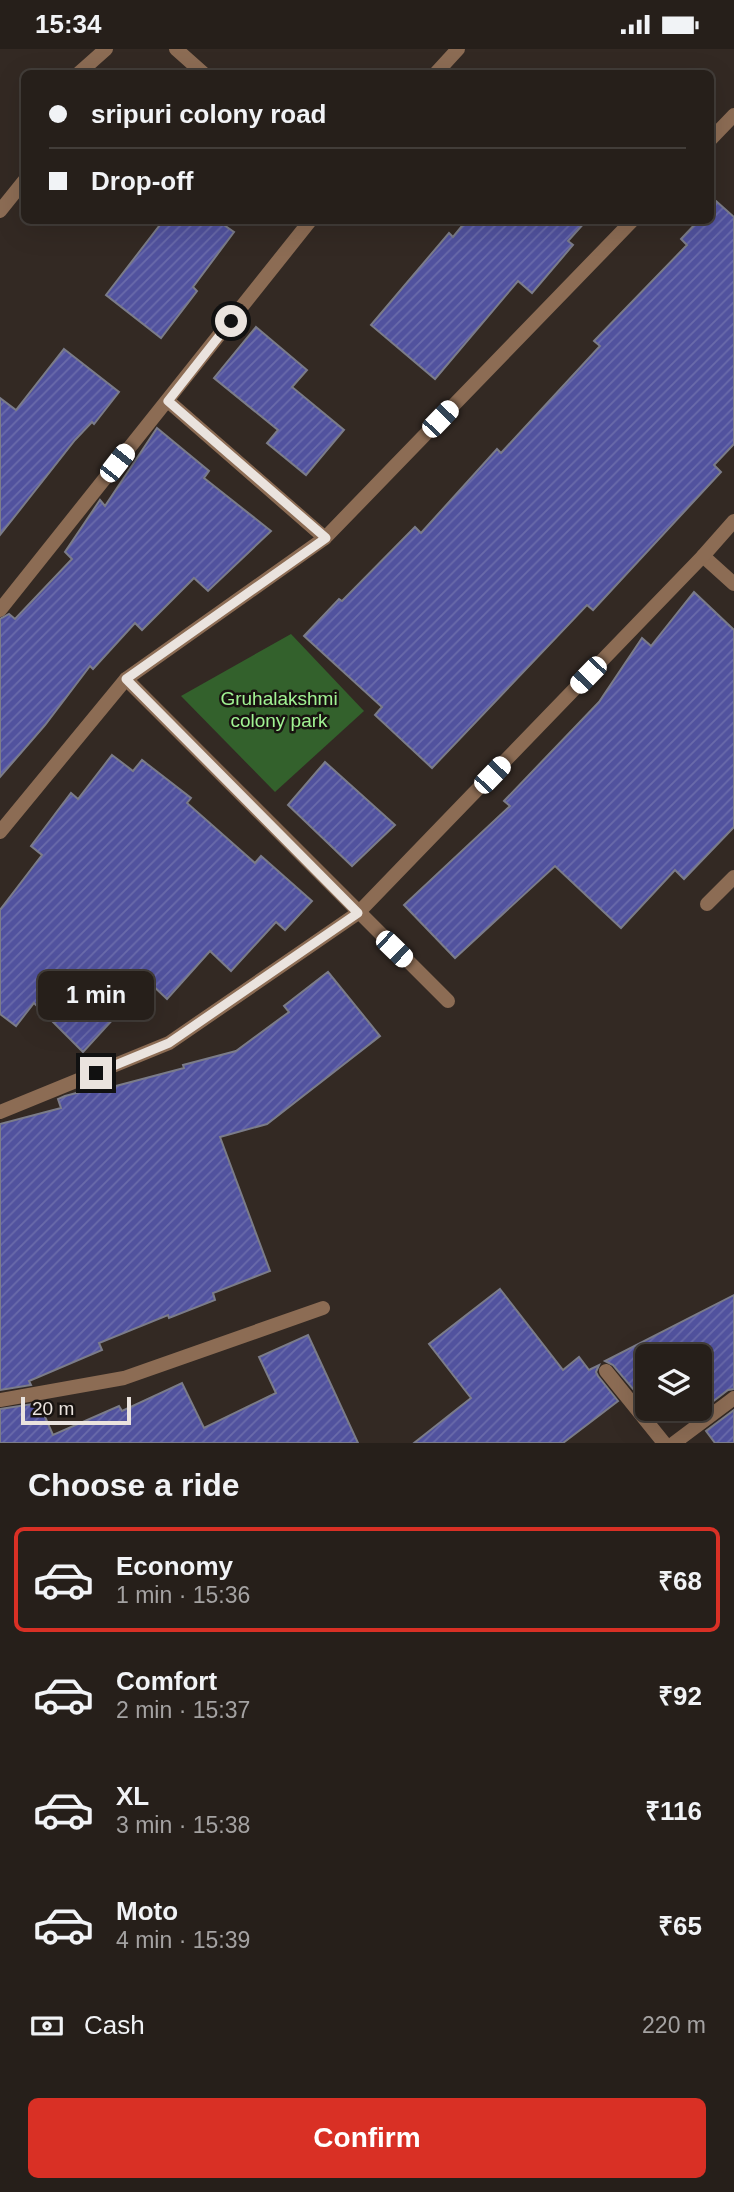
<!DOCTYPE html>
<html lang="en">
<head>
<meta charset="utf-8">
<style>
  body { margin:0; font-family:Arial,sans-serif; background:#322c27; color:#f1f3f6; height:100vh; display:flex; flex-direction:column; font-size:26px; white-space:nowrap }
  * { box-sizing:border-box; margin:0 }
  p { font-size:23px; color:#a4a2a2 }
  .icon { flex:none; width:38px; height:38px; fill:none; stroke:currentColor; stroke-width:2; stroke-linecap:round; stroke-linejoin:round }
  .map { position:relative; height:1394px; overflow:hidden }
  .details { display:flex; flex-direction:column; background:#261f1a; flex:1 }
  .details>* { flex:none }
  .banner { position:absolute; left:21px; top:21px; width:693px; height:154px; border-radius:10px; box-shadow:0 7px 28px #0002,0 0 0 2px #423d39; display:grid; align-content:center; height:154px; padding:0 28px; background:#261f1a }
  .tools { position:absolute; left:635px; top:1295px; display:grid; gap:14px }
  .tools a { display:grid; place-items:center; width:77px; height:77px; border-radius:10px; background:#261f1a; box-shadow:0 7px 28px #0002,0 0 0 2px #423d39; font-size:35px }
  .scale { position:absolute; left:21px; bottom:18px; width:110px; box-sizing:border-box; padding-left:7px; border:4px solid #eae3de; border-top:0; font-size:19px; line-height:24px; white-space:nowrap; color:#eae3de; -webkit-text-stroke:5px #181310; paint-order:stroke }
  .end { position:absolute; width:32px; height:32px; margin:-16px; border:9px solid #eae3de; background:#111; box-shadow:0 0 0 4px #111 }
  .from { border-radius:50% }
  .bubble { position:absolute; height:49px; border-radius:10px; background:#261f1a; box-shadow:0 7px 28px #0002,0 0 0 2px #423d39; font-size:23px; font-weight:800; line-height:49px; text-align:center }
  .car { position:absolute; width:21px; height:42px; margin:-21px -10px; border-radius:9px; box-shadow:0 0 5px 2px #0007; background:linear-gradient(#fff 24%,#345 0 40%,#fff 0 76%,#345 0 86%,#fff 0) }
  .banner b { display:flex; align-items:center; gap:24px; height:66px; font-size:26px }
  .banner b+b { border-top:2px solid #423d39 }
  .banner i { width:18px; height:18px; background:#f1f3f6 }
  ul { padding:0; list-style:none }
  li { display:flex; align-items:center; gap:21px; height:105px; margin:0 14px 10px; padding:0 14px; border:4px solid transparent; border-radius:10px }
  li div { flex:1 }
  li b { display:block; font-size:26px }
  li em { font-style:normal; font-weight:800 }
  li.current { border-color:#d93025 }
  li>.icon { width:63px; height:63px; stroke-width:1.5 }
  h2 { padding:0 28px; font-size:32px; line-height:84px }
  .pay { display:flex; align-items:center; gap:18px; height:77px; padding:0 28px; font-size:26px }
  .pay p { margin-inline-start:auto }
  .button { display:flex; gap:14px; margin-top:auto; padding:14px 28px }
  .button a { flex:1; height:80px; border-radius:10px; background:#d93025; color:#fff; font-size:28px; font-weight:800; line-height:80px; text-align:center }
  .status { display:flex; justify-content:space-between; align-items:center; height:49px; padding:0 35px; background:#261f1a; direction:ltr }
  .status svg { height:19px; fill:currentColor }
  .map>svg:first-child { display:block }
</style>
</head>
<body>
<div class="status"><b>15:34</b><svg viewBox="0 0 49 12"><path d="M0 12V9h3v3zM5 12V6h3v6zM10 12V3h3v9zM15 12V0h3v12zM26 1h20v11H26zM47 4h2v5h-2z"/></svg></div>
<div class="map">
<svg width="734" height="1394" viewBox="0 0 734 1394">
  <defs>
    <pattern id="building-hatch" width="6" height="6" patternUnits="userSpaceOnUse" patternTransform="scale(1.75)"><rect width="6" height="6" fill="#51529e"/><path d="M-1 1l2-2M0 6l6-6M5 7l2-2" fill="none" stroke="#6a6bab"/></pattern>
  </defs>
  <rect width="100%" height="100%" fill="#332923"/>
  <polygon fill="#33612c" points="291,585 364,662 275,743 181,647"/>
  <g fill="url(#building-hatch)" stroke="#7b7c89" stroke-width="2">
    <polygon points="716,152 734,168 734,395 714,416 721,423 593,561 587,556 432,719 375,666 382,658 304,587 339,550 342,552 415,478 421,484 497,400 501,404 600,297 594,292 687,196 681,190 698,172 710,172 710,158"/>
    <polygon points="163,172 218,172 234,183 193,238 197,242 161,289 106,246"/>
    <polygon points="466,172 586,172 568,192 573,196 532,244 518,232 435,330 371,276 449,184 453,188"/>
    <polygon points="256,278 307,321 292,338 344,381 306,426 267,394 278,381 214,329"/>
    <polygon points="64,300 119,343 94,375 92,373 75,391 0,486 0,349 16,361"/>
    <polygon points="157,379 209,422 204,429 271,482 208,542 194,529 142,581 135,574 93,620 90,617 45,676 0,728 0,570 9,565 15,570 72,510 65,503 100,451 105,457"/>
    <polygon points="694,543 734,581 734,778 684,830 675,821 621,879 555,817 455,909 404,856 510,757 504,752 599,653 642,589 651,597"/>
    <polygon points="112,706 133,722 142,711 191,749 187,754 255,814 261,807 312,852 285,881 276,873 231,922 210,902 167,950 148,932 83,1003 34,954 16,977 0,965 0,861 42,806 31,797 71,744 78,750"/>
    <polygon points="325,713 395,776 352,817 288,756"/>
    <polygon points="328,923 380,987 267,1075 220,1088 270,1222 213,1244 215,1251 169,1269 168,1266 99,1294 102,1301 29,1332 31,1336 0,1341 0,1075 61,1059 58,1050 65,1047 111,1035 112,1038 184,1019 183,1016 236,1002 289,963 284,957"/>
    <polygon points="500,1240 563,1321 579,1308 589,1321 599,1316 596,1323 598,1327 618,1352 563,1394 414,1394 471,1349 429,1295"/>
    <polygon points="734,1246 734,1340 728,1341 694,1367 688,1360 700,1360 700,1307 648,1307 648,1329 633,1340 613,1316 605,1312"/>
    <polygon points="308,1286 358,1394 0,1394 0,1360 39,1354 53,1386 119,1357 122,1362 182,1334 204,1379 276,1344 259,1308"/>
    <polygon points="734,1361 734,1394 715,1394 706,1382"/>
  </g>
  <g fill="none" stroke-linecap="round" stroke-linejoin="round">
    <g stroke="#8c6c54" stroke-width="14">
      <polyline points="176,0 203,24"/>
      <polyline points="79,24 106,0"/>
      <polyline points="436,24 458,0"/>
      <polyline points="710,91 734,66"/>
      <polyline points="0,162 24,132"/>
      <polyline points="168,352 325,489"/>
      <polyline points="703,507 734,535"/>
      <polyline points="0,561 310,172"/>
      <polyline points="126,630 448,952"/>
      <polyline points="0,783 126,630 325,489 632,172"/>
      <polyline points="707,855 734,828"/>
      <polyline points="0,1063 169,994 358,864 703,507 734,472"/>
      <polyline points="606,1322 664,1394"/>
      <polyline points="0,1351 124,1329 323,1259"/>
      <polyline points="674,1394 734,1349"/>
    </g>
  </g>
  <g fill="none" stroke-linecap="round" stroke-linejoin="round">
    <polyline stroke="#eae3de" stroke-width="9" points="96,1024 169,994 358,864 126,630 326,489 168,352 231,272"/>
  </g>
  <g text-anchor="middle" stroke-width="5" stroke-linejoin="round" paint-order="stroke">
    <g font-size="19" fill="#a1f393" stroke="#181310">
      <text x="279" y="656">Gruhalakshmi<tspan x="279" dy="22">colony park</tspan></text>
    </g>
  </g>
</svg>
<div class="tools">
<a><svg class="icon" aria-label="layers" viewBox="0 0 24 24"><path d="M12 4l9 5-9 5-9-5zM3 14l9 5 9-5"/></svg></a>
</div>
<div class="scale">20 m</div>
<i class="end from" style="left:231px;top:272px"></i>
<i class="end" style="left:96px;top:1024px"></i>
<div class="bubble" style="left:38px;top:922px;width:116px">1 min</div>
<i class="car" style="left:440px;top:370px;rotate:44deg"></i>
<i class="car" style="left:117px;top:414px;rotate:38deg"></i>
<i class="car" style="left:588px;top:626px;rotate:224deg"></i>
<i class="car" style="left:492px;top:726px;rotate:44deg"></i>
<i class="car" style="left:394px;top:900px;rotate:134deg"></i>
<div class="banner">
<b><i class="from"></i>sripuri colony road</b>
<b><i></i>Drop-off</b>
</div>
</div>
<section class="details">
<h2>Choose a ride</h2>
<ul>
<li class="current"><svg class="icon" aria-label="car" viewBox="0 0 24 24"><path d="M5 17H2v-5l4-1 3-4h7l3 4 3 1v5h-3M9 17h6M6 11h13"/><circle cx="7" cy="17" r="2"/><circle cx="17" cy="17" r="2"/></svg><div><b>Economy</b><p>1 min · 15:36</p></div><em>₹68</em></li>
<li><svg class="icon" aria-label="car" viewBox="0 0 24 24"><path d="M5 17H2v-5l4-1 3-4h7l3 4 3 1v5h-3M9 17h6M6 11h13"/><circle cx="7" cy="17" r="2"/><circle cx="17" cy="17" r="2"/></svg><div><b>Comfort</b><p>2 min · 15:37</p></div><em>₹92</em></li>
<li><svg class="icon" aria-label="car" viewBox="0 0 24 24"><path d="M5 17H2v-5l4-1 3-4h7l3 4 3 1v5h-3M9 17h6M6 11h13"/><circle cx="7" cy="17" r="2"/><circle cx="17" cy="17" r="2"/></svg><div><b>XL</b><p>3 min · 15:38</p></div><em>₹116</em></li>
<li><svg class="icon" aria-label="car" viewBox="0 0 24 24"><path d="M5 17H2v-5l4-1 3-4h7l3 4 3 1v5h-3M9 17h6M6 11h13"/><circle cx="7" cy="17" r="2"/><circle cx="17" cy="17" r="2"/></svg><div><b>Moto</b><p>4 min · 15:39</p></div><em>₹65</em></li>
</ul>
<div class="pay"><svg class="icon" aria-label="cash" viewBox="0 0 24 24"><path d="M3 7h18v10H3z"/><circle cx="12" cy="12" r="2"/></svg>Cash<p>220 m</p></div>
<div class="button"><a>Confirm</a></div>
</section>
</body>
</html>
